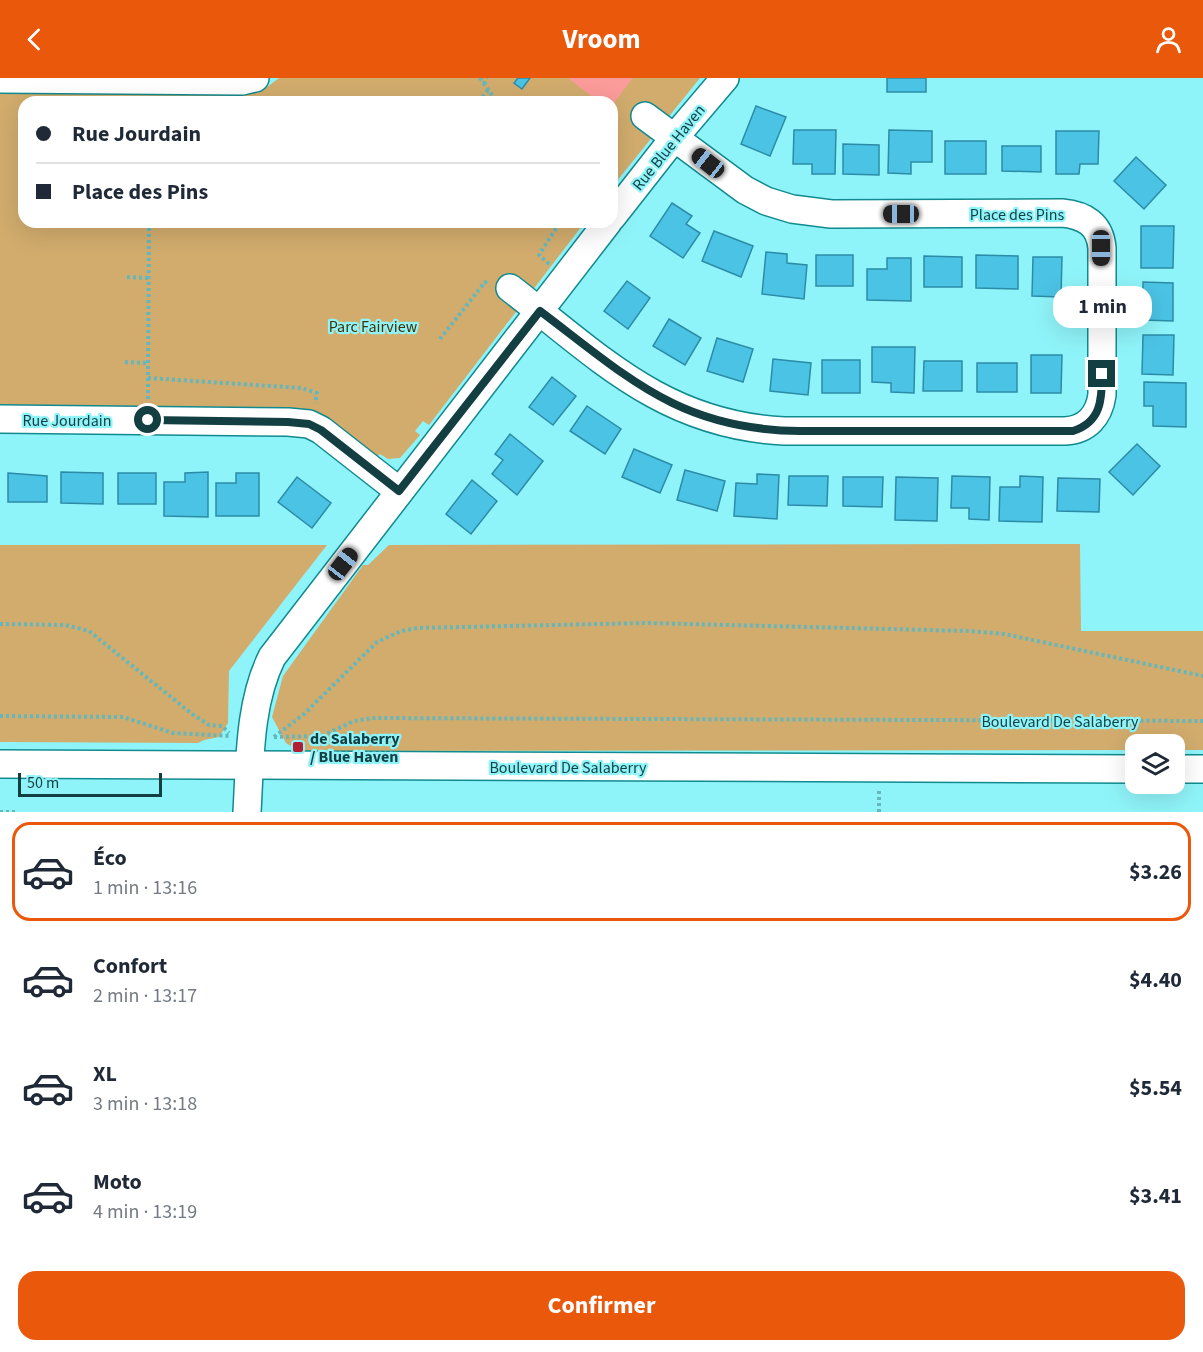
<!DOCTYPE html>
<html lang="fr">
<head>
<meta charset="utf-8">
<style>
  body { margin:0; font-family:"Source Sans 3",sans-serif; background:#f6f6f7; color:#1f2937; height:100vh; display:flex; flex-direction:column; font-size:22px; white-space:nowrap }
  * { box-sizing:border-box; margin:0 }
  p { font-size:20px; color:#747a83 }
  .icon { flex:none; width:33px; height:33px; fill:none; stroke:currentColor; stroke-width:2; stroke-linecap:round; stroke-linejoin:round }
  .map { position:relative; height:734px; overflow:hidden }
  .details { display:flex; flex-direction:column; background:#fff; flex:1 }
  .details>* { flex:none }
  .banner { position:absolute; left:18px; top:18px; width:600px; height:132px; border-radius:18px; box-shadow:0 6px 24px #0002; display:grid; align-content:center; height:132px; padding:0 18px; background:#fff }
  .fabs { position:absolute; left:1125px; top:656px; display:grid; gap:12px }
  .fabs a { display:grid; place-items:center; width:60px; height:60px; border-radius:12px; background:#fff; box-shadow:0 6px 24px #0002; font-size:30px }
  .scale { position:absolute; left:18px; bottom:15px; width:144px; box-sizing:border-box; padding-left:6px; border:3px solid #133f42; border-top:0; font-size:16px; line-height:21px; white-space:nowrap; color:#133f42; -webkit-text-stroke:4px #8ff4f9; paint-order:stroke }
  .end { position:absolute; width:27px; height:27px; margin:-14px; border:8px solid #133f42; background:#fff; box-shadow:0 0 0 3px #fff }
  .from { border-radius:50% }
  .bubble { position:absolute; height:42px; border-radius:18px; background:#fff; box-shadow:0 6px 24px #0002; font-size:20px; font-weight:700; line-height:42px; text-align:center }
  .car { position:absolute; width:18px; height:36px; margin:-18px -9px; border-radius:8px; box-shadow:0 0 4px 2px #0007; background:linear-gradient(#222 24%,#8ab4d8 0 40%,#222 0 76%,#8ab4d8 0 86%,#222 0) }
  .banner b { display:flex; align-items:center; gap:21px; height:57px; font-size:22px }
  .banner b+b { border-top:2px solid #e0e1e3 }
  .banner i { width:15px; height:15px; background:#1f2937 }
  ul { padding:10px 0 0; list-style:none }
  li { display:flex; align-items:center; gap:18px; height:99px; margin:0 12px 9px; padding:0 6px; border:3px solid transparent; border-radius:18px }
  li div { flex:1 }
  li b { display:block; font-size:22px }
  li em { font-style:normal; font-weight:700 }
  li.active { border-color:#ea580c }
  li>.icon { width:54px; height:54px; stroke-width:1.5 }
  .cta { display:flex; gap:12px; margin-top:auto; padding:12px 18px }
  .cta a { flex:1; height:69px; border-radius:18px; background:#ea580c; color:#fff; font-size:24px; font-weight:700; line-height:69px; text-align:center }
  header { display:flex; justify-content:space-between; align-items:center; height:78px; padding:0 18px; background:#ea580c; color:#fff; font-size:27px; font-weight:700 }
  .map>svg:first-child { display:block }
</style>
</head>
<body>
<header><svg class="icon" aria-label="back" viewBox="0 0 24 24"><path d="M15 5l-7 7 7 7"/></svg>Vroom<svg class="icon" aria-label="person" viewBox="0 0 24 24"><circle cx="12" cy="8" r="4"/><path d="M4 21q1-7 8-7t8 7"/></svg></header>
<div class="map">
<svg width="1203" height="734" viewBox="0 0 1203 734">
  <rect width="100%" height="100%" fill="#8ff4f9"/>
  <g fill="#d1ac6d">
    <path d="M 279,0 L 700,0 L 612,109 L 612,24 L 24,24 L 24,144 L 585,144 L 429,347 L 423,343 L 415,353 L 420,357 L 400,380 L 388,381 L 380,376 L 377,379 C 351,358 326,335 293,330 L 0,328 L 0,15 L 242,16 L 263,12 Z"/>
    <polygon points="1080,466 1081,553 1203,553 1203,672 1175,672 1174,666 1136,666 1135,672 298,673 286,665 272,639 283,598 363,487 368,487 389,467"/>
    <polygon points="0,467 327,467 229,593 228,645 219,659 204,662 198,665 0,664"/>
  </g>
  <polygon fill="#fb9b9a" points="568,0 633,0 612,27 612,24 599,24"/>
  <g fill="#4bc3e5" stroke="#2c8ca7" stroke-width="1.5">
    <polygon points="518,0 530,0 522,11 514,5"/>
    <rect x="887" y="0" width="39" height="14"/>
    <polygon points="756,28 786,39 770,78 741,66"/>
    <polygon points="794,52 836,52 835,96 812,96 812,86 793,86"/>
    <polygon points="889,52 932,53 932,84 911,84 911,96 888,95"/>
    <polygon points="1056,53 1099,53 1098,86 1080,86 1079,96 1056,96"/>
    <rect x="945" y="63" width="41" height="33"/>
    <polygon points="843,66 879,67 879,97 843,96"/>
    <polygon points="1002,68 1041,68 1041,94 1002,93"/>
    <polygon points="1136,79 1166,107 1144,131 1114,103"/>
    <polygon points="672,125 692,138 686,146 700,155 683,180 650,158"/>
    <polygon points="1141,148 1174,148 1173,190 1141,190"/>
    <polygon points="714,153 753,168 741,199 702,183"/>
    <polygon points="766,174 787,176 787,185 807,187 804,221 762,216"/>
    <rect x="816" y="177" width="37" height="31"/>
    <polygon points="976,177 1018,178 1018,211 976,210"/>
    <polygon points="924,178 962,179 962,209 924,209"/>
    <polygon points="1033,179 1062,179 1061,219 1032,218"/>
    <polygon points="887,180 911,180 911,223 867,222 867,191 887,191"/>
    <polygon points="627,203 650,220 628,251 604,233"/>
    <polygon points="1143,204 1173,205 1173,243 1143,242"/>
    <polygon points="669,241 701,260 685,287 653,268"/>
    <polygon points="1143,257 1174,257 1173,297 1142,296"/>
    <polygon points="717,260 753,271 743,304 707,293"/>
    <polygon points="872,269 915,269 914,315 891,314 891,305 872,304"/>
    <polygon points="1031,277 1062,277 1061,315 1031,315"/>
    <polygon points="773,281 811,285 808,317 770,313"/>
    <rect x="822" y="282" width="38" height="33"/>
    <polygon points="924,283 962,283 962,313 923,313"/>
    <rect x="977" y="285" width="40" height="29"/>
    <polygon points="552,299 576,318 553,347 529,329"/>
    <polygon points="1144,304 1186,305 1186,349 1153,348 1153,328 1144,328"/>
    <polygon points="587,328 621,351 605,376 570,353"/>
    <polygon points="510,356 543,383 517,417 492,396 503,382 495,376"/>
    <polygon points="1137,366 1160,388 1133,417 1109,394"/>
    <polygon points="634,371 672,387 660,415 622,399"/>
    <polygon points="685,392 725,403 717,433 677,422"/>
    <polygon points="61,394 103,395 103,426 61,425"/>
    <polygon points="208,394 208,439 164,438 164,404 185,404 185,395"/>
    <polygon points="8,395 47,398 47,424 8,424"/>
    <rect x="118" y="395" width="38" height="31"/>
    <polygon points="236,395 259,395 259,438 216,438 216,405 236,405"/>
    <polygon points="757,396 779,397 777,441 734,438 736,405 757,406"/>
    <polygon points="789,398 828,398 827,428 788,427"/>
    <polygon points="952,398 990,399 989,442 969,441 969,430 951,430"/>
    <polygon points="1020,398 1043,399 1042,444 999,443 1000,409 1020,409"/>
    <polygon points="297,399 331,425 312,450 278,424"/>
    <polygon points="843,399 883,399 882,429 843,428"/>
    <polygon points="896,399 938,400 937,443 895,442"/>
    <polygon points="1058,400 1100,401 1099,434 1057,433"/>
    <polygon points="472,402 497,423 471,456 446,436"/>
  </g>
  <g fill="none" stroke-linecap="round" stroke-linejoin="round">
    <defs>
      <g id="minor">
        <polyline points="0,1 242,3 255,0"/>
        <polyline points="612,139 674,60 725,0"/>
        <path d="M 510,210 C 599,279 664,347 784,353 L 1065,353 C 1087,352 1099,338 1102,317 L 1102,170 C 1100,146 1084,137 1062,135 L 831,136 L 792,131 L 766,123 L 745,112 L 645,38"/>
        <polyline points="0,341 288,344 309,346 321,352 399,413"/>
        <polyline points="0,686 1136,691"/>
        <polyline points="1174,691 1203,691"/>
        <path d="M 247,734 C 250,683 249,625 272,579 L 608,144"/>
      </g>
    </defs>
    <use href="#minor" stroke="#118a8f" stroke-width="30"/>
    <g stroke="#65b7bc" stroke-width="4" stroke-dasharray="3 3" stroke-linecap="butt">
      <polyline points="480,0 497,24"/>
      <polyline points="484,6 487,0"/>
      <polyline points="479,24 488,12"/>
      <polyline points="149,144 148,300 301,310 317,315 315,325"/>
      <polyline points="515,148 517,144"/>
      <polyline points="549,186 539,177 560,144"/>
      <polyline points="127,199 148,200"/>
      <polyline points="440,261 485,204 489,208"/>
      <polyline points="125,284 148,285"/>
      <polyline points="148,300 148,321"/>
      <polyline points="0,546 65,547 89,553 192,636 209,647 222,648 229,655"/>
      <polyline points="0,638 123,639 173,655 230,658"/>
      <polyline points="274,659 322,658 354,643 372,640 1203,643"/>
      <polyline points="274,659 304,636 377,564 401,553 417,550 646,545 970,553 1004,556 1203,598"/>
      <polyline points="0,734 16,734"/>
      <polyline points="879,734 879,711"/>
    </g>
    <use href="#minor" stroke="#fff" stroke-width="27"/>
  </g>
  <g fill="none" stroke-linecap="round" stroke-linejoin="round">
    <path stroke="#133f42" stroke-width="8" d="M 148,342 L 288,344 L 309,346 L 321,352 L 399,413 L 540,233 C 629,300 680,352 800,353 L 1073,353 C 1101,344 1102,322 1102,296"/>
  </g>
  <rect fill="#b21f33" stroke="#8ff4f9" stroke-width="2" x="292" y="663" width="12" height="12" rx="3"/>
  <g text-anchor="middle" stroke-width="4.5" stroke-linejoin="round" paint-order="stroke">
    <g font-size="16" fill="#133f42" stroke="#8ff4f9">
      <text transform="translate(668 69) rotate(-51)" y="6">Rue Blue Haven</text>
      <text x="1017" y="142">Place des Pins</text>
      <text x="67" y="348">Rue Jourdain</text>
      <text x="1060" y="649">Boulevard De Salaberry</text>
      <text x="568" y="695">Boulevard De Salaberry</text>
    </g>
    <g font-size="16" fill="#473000" stroke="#8ff4f9">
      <text x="373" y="254">Parc Fairview</text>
    </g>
    <g font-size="16" font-weight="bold" fill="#133f42" stroke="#8ff4f9" text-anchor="start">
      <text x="310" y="666">de Salaberry<tspan x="310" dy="18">/ Blue Haven</tspan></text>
    </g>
  </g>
</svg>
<div class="fabs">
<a><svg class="icon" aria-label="layers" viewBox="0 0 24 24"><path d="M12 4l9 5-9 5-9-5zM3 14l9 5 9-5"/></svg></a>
</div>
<div class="scale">50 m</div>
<i class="end from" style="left:148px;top:342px"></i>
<i class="end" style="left:1102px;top:296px"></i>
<div class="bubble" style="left:1053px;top:208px;width:99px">1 min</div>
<i class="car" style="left:708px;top:85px;rotate:308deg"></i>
<i class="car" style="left:901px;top:136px;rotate:270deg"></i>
<i class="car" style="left:1101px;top:170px;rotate:180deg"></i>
<i class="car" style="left:343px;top:486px;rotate:38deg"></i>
<div class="banner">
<b><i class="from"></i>Rue Jourdain</b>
<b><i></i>Place des Pins</b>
</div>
</div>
<section class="details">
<ul>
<li class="active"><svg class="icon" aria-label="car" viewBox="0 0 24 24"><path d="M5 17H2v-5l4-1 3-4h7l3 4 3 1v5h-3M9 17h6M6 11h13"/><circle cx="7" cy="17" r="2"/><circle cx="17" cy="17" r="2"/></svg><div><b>Éco</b><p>1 min · 13:16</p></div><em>$3.26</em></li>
<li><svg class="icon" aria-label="car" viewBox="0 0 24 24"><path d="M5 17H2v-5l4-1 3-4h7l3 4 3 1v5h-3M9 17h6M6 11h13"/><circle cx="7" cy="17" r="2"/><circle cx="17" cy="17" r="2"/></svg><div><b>Confort</b><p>2 min · 13:17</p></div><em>$4.40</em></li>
<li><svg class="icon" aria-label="car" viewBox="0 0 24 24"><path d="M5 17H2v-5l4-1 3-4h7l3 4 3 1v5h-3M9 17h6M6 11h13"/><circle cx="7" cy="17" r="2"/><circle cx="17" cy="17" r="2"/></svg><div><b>XL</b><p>3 min · 13:18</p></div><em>$5.54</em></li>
<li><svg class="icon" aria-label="car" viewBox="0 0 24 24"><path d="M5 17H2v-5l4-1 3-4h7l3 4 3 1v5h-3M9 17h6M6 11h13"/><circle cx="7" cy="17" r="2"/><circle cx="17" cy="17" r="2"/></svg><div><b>Moto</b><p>4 min · 13:19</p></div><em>$3.41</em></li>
</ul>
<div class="cta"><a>Confirmer</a></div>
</section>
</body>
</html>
